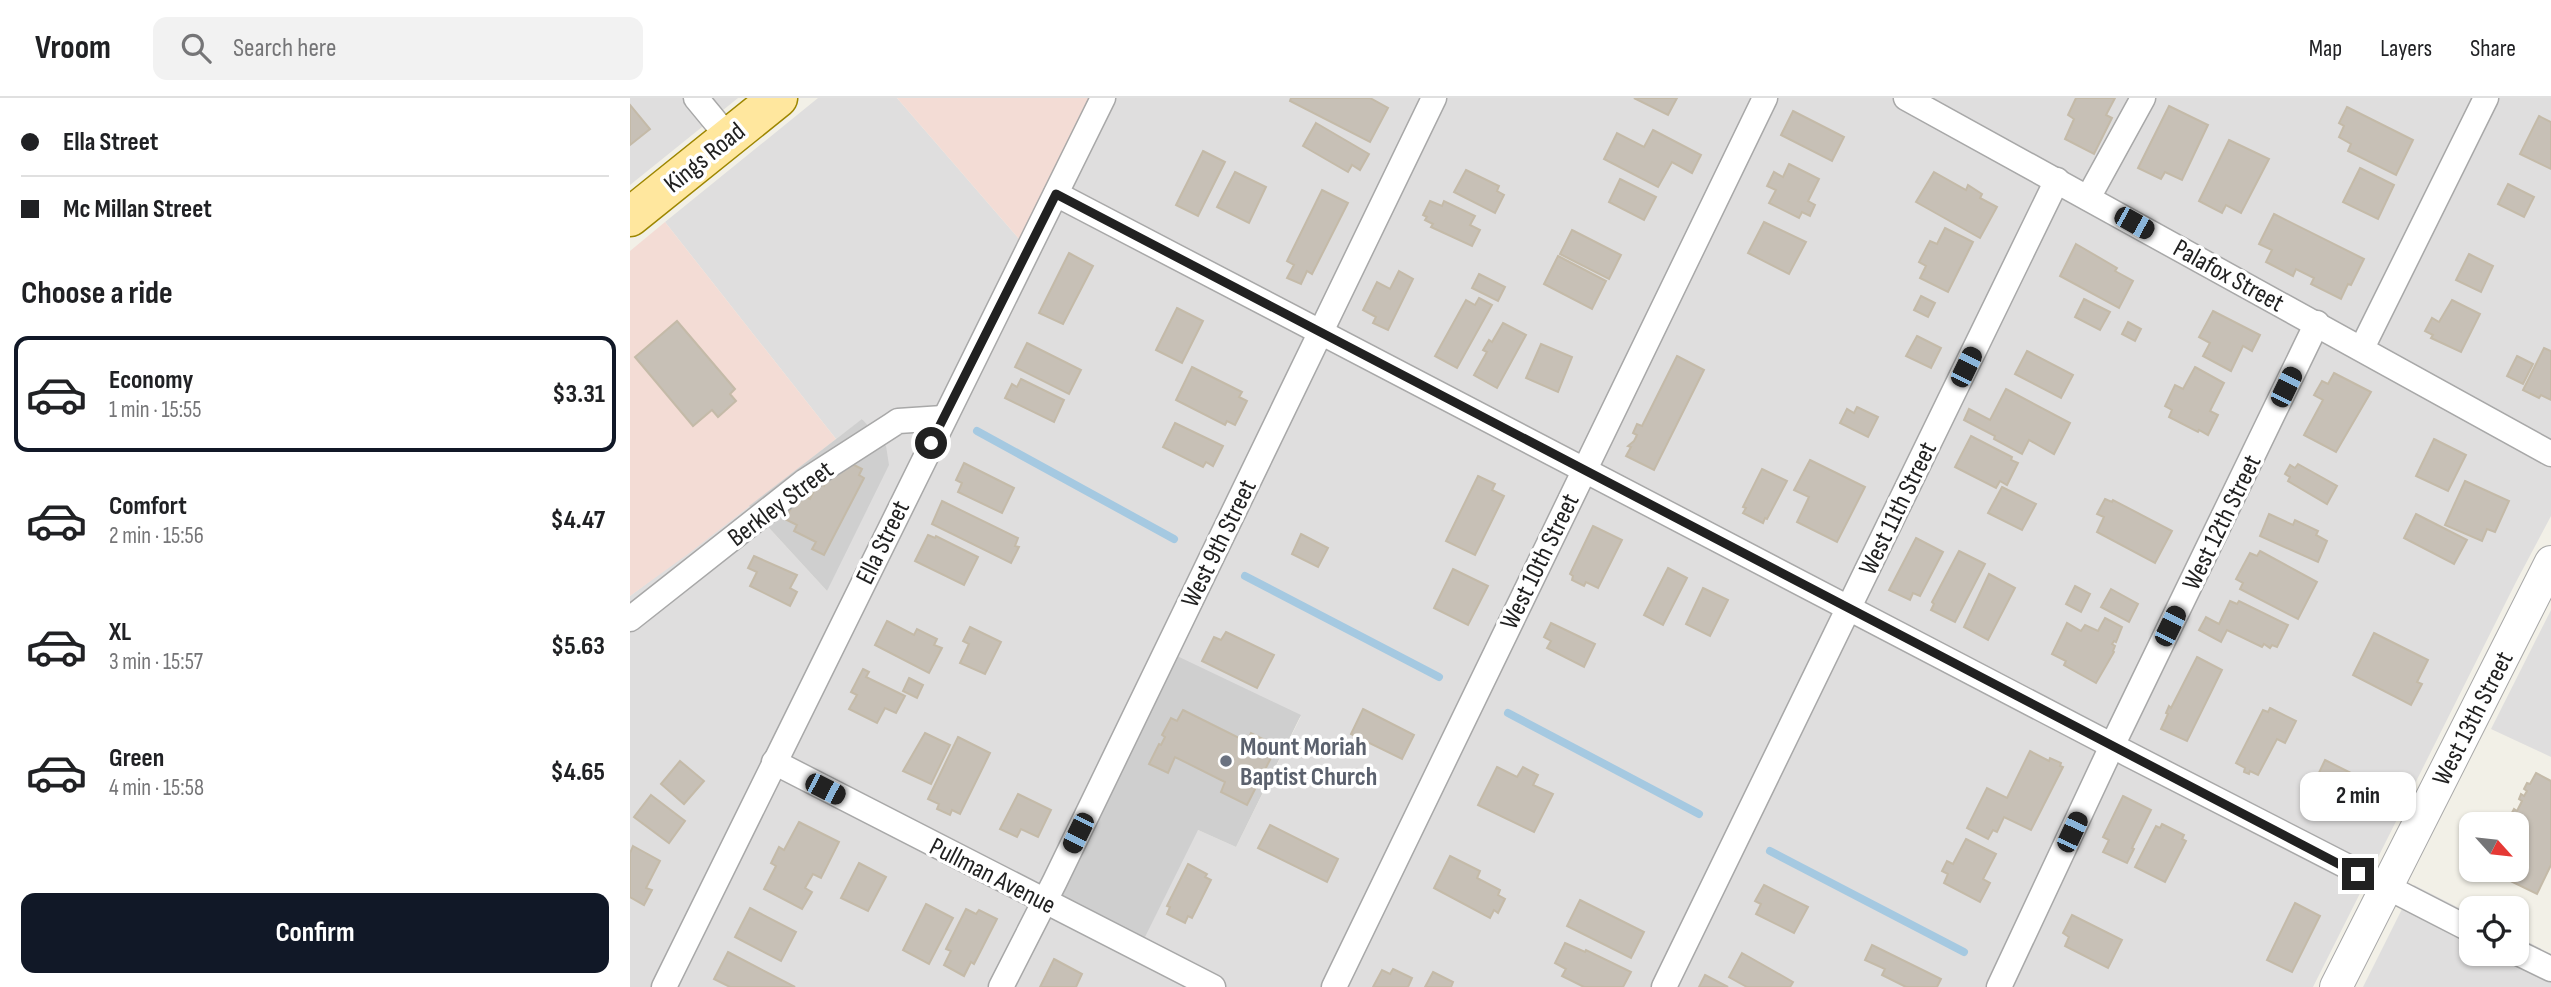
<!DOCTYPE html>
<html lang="en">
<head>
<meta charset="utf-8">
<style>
  body { margin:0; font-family:"Sofia Sans Condensed",sans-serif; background:#f2f2f2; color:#202124; height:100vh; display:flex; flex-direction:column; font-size:26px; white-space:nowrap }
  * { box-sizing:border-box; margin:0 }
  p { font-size:23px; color:#757577 }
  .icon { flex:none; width:38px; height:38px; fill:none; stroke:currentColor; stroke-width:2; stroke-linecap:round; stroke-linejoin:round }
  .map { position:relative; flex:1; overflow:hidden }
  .sheet { display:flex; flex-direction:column; background:#fff; width:630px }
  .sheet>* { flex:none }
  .banner { display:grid; align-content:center; height:154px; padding:0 21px; background:#fff }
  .needle { width:46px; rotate:117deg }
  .buttons { position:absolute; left:1829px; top:714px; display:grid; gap:14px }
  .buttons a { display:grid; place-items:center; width:70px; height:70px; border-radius:14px; background:#fff; box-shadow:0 2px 5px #0004; font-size:35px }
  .end { position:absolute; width:32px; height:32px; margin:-16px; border:9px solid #212121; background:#fff; box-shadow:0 0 0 4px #fff }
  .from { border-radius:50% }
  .bubble { position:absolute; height:49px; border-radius:14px; background:#fff; box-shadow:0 2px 5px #0004; font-size:23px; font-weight:700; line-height:49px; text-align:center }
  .car { position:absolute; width:21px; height:42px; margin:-21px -10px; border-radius:9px; box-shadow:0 0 5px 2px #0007; background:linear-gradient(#222 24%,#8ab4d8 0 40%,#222 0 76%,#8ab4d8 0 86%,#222 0) }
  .banner b { display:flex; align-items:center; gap:24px; height:66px; font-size:26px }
  .banner b+b { border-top:2px solid #e0e0e0 }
  .banner i { width:18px; height:18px; background:#202124 }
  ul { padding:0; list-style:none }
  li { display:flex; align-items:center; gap:21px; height:116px; margin:0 14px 10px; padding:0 7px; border:4px solid transparent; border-radius:14px }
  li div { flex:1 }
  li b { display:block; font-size:26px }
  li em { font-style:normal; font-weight:700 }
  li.active { border-color:#111827 }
  li>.icon { width:63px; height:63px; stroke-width:1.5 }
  h2 { padding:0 21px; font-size:32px; line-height:84px }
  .button { display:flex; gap:14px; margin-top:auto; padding:14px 21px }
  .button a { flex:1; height:80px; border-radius:14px; background:#111827; color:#fff; font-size:28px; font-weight:700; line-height:80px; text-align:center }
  header { display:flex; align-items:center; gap:42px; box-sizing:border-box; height:98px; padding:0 35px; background:#fff; border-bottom:2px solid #e0e0e0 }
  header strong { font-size:33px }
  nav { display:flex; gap:38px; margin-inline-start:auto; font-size:24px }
  .search { width:490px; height:63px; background:#f2f2f2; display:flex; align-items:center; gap:18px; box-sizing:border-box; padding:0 24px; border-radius:14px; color:#757577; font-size:26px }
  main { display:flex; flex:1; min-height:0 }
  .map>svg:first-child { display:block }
</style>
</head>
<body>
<header>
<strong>Vroom</strong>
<div class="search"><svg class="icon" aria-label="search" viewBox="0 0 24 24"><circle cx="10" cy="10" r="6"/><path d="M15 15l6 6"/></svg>Search here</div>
<nav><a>Map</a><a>Layers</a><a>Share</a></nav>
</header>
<main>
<section class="sheet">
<div class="banner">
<b><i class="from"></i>Ella Street</b>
<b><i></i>Mc Millan Street</b>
</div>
<h2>Choose a ride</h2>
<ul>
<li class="active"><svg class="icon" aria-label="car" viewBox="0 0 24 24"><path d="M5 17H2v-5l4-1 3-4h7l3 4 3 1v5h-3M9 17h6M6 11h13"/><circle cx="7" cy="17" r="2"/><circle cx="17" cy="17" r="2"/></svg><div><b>Economy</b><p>1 min · 15:55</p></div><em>$3.31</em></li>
<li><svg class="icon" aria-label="car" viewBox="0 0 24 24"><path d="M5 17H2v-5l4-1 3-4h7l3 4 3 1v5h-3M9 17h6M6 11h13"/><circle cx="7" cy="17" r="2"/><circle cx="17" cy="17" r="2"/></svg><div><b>Comfort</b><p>2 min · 15:56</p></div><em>$4.47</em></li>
<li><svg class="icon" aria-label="car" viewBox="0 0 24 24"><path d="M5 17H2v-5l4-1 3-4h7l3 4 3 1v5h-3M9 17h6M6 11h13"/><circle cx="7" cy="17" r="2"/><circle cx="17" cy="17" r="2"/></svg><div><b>XL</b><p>3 min · 15:57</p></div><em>$5.63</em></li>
<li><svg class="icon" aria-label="car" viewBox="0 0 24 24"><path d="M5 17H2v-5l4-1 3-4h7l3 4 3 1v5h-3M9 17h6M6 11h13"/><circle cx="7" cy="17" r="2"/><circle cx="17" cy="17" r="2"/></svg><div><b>Green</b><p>4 min · 15:58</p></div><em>$4.65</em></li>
</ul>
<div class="button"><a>Confirm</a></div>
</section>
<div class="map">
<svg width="1921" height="889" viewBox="0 0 1921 889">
  <rect width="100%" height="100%" fill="#f2f0e7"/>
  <g fill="#dfdede" fill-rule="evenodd">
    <polygon points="0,0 108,0 0,87"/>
    <path d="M 188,0 L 267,0 L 389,141 L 459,0 L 1921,0 L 1921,418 L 1886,484 L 1683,889 L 0,889 L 0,498 L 119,408 L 197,493 L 233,321 L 206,341 L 35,124 ZM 671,618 L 606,749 L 568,732 Z"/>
    <polygon points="1921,512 1921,659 1861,631"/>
    <polygon points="1784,787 1841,816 1841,856 1886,856 1887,838 1921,856 1921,889 1733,889"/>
  </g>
  <g fill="#f3dcd5">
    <polygon points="267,0 459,0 389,141"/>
    <polygon points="35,124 206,341 58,456 0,498 0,153"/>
  </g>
  <g fill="#cfcfcf">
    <polygon points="232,321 256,348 259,367 197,493 119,408"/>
    <polygon points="545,557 671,617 606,749 568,732 514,841 429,797"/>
  </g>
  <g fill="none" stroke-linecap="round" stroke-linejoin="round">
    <g stroke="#a5c9e1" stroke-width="8">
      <polyline points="347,333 544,441"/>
      <polyline points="615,478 809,579"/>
      <polyline points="878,615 1069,716"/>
      <polyline points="1140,753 1334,854"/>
    </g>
  </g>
  <g fill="#c7c0b6" stroke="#c4baa8" stroke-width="2">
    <polygon points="661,0 740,0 758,10 740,44 660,3"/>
    <polygon points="1004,0 1047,0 1038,17"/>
    <polygon points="1446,0 1485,0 1476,17 1482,20 1464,56 1435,41 1444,21 1438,17"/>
    <polygon points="0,7 20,31 0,47"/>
    <polygon points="1539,8 1578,27 1552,82 1535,74 1531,81 1508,70"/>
    <polygon points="1717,9 1783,42 1766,77 1718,53 1721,46 1709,39 1714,28 1709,25"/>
    <polygon points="1163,13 1214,39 1202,63 1151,37"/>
    <polygon points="1909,18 1921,24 1921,71 1890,56"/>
    <polygon points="686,25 739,56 730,72 722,67 718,74 673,48"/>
    <polygon points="1023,32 1071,57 1062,75 1042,64 1028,89 974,61 987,35 1014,49"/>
    <polygon points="1599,42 1639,61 1611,115 1596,107 1592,115 1569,103"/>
    <polygon points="573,53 595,64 568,118 546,107"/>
    <polygon points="1159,66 1189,81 1178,103 1185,107 1180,118 1172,114 1169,120 1139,105 1146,92 1137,88 1144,74 1153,79"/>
    <polygon points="1730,70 1764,87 1748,121 1713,104"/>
    <polygon points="836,72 869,88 867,93 874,97 865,115 824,94"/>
    <polygon points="605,74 636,89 619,125 587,109"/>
    <polygon points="1304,74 1336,92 1338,87 1352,96 1350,100 1367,109 1350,140 1286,104"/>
    <polygon points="990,81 1026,99 1014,122 979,104"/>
    <polygon points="1878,86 1904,99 1894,119 1868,106"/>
    <polygon points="692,92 718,105 682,176 677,173 671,186 657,180 664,167 657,163"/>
    <polygon points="800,103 812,108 814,103 845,118 840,127 850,132 842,148 801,129 803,126 795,122 797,119 793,117"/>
    <polygon points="1644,116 1734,161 1721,187 1718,186 1711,201 1681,186 1684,180 1666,171 1663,178 1636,164 1642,152 1629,146"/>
    <polygon points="1134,124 1176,144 1159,176 1118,155"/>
    <polygon points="1315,130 1343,144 1318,194 1290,180 1296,168 1289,164 1300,143 1307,146"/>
    <polygon points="942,132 991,157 979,181 930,156"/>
    <polygon points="1446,146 1487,170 1485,173 1503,183 1489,210 1430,178"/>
    <polygon points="439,155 463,168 433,226 409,215"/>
    <polygon points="1839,156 1863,168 1851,194 1826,182"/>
    <polygon points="928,158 976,183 962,211 914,186"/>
    <polygon points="769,173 783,181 758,232 743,225 746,219 733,212 747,184 760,191"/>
    <polygon points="849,176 875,189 868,203 842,190"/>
    <polygon points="1291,198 1305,205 1298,219 1284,212"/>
    <polygon points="849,200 862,207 827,270 805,258 836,202 845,207"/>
    <polygon points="1454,201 1480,214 1470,232 1445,219"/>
    <polygon points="1822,202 1850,216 1831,254 1801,240 1803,237 1795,233 1802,220 1809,224"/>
    <polygon points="547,210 573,223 552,265 526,252"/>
    <polygon points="1583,213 1630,237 1622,253 1613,248 1601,273 1573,258 1580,245 1569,239"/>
    <polygon points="47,223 105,291 100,296 106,303 88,319 82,312 63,328 5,259"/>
    <polygon points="1498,224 1511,231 1505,243 1492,236"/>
    <polygon points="873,225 896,237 867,290 844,277 857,254 853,252 859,242 862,244"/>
    <polygon points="1287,238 1311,250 1301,270 1276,258"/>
    <polygon points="397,245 451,272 439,296 385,269"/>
    <polygon points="911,246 942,259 928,294 896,280"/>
    <polygon points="1914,250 1921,253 1921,302 1911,297 1909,300 1893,292"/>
    <polygon points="1397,253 1443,277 1431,300 1385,276"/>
    <polygon points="1047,258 1074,272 1024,372 996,358 1001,349 998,348 1004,343 1007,337 1003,335 1007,326 1012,328"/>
    <polygon points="1887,258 1903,266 1893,286 1877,278"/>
    <polygon points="562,269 612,294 609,299 617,303 605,327 597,323 595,327 546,302"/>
    <polygon points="1565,269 1594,285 1580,313 1588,317 1578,337 1569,332 1568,334 1539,319 1542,312 1535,308 1545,287 1553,291"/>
    <polygon points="1704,275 1741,294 1706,354 1674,337 1693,302 1684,297 1692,283 1698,286"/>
    <polygon points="391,281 434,302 424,324 375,300 382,286 387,289"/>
    <polygon points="1376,291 1440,325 1424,356 1399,342 1392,356 1364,341 1365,338 1334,322 1339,311 1360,322"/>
    <polygon points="1227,309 1248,319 1238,339 1210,325 1217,311 1224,315"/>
    <polygon points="545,325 593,348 583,368 576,364 573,369 533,349"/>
    <polygon points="1341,338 1382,359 1381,362 1388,365 1377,387 1370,383 1366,390 1325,369"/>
    <polygon points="1804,341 1836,357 1818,393 1786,378"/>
    <polygon points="1180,362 1235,389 1207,444 1167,424 1179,399 1164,392"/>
    <polygon points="218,364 232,371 229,377 234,380 194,457 182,451 186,444 164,433 167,427 155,421 165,403 168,405 172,397 180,401 188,385 194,388 202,372"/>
    <polygon points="334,365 384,390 372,415 328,394 332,385 326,382"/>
    <polygon points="1668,366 1707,388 1697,406 1658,383 1660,379 1655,376 1660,367 1665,370"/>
    <polygon points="1132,371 1157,383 1137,421 1135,420 1133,425 1113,415 1116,410 1113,409"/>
    <polygon points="848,378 865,386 862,392 874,398 845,457 816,443"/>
    <polygon points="1835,383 1879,403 1865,434 1857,431 1852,443 1815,427"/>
    <polygon points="1372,389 1406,406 1392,432 1358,415"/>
    <polygon points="1475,401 1482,404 1483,402 1542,433 1525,465 1467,434 1474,419 1467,416"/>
    <polygon points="312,403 388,440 385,448 389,449 381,465 302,426"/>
    <polygon points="1639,416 1663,427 1665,422 1688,433 1686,437 1697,443 1688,464 1630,438"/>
    <polygon points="1786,416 1837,442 1824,466 1774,440"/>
    <polygon points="963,428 992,442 968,490 956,484 954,488 942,482 943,478 940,476"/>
    <polygon points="671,436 698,450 688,469 662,456"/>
    <polygon points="298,437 305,440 306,438 348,459 334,487 285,463"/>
    <polygon points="1286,440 1313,454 1290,498 1283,495 1280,502 1259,492"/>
    <polygon points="1329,453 1355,466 1325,524 1301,512 1304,506 1302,504"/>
    <polygon points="1630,453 1687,484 1668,521 1610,491 1613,485 1606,481 1620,455 1627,458"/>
    <polygon points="124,458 167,477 160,490 167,494 160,508 120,488 127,474 118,470"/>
    <polygon points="1038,470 1057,480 1033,527 1014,517"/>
    <polygon points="823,471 858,488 838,527 804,510"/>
    <polygon points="1359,476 1385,490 1358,542 1334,529"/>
    <polygon points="1445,488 1460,496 1451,514 1436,506"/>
    <polygon points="1073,490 1098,502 1080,538 1056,526"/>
    <polygon points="1481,491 1508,506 1499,524 1471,509"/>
    <polygon points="1600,503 1607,506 1609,503 1658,527 1647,549 1642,547 1640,550 1634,546 1632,549 1597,532 1591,544 1569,532 1576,519 1589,526"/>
    <polygon points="1475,520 1492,529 1486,544 1484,543 1482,546 1485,548 1483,553 1484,554 1466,585 1434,567 1436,563 1422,556 1437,525 1451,533 1455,527 1468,533"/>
    <polygon points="257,523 284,537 287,531 307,541 304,547 312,550 299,575 245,547"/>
    <polygon points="921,525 965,546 954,569 917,550 921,543 914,539"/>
    <polygon points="340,529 371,544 355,576 330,565 339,546 333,543"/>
    <polygon points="596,534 644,557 627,590 572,563 584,539 591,542"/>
    <polygon points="1744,535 1798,562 1787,584 1792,586 1781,607 1723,577"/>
    <polygon points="1567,559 1592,572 1557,643 1531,631 1538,616 1536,615 1539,608 1541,610"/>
    <polygon points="233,571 239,574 236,579 275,598 266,615 255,610 247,625 219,611 227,597 221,594"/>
    <polygon points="279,580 293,587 287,600 273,593"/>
    <polygon points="1640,610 1666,623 1655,645 1647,641 1628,677 1620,673 1619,676 1614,674 1615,670 1606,665 1633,612 1638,614"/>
    <polygon points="733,611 784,637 772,661 721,636"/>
    <polygon points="553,612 617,644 621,635 647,648 617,707 591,694 595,684 545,659 538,675 519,666 529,646 531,647 535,639 532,637 541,620 547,623"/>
    <polygon points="295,635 320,647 301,686 273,673"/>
    <polygon points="328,639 360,655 330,716 322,712 320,717 307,711 309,706 298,701"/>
    <polygon points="1400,653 1419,663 1420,660 1431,665 1430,668 1433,669 1401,732 1374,719 1367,734 1363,732 1358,741 1337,730 1357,690 1377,700"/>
    <polygon points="1695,662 1723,676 1706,712 1701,709 1698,717 1676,706 1680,699 1678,698"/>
    <polygon points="50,663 74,683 54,706 31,686"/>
    <polygon points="867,669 887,679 893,669 908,677 903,687 923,696 904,734 848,707"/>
    <polygon points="1906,675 1921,683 1921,767 1907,796 1858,772 1886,772 1886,726 1880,726 1882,724 1878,722 1884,711 1887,713 1892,703 1889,701 1891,696 1894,698 1897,693 1894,691 1897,685 1900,686"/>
    <polygon points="388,696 421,712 408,739 391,731 387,739 370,731"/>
    <polygon points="21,697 55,723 39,745 4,719"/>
    <polygon points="1493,698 1521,712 1502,750 1504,751 1497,765 1473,754 1479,742 1473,739"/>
    <polygon points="169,724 209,744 191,780 183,776 175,790 182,794 172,811 134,791 146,768 141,765 149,749 154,752"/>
    <polygon points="1532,726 1554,737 1552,741 1556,743 1535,784 1505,769 1526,728 1530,730"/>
    <polygon points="640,727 708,761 697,784 628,750"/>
    <polygon points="1336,741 1366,756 1353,781 1360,785 1350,804 1314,785 1318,776 1312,773 1317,763 1323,766"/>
    <polygon points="3,748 30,763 16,790 22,792 14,807 0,799 0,755"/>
    <polygon points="820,758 850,773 847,780 870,792 868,797 875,801 868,815 864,812 860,820 804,790"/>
    <polygon points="229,765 256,779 238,813 211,800"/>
    <polygon points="558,766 577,776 575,779 581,782 562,820 558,818 555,825 537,816 540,809 537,808"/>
    <polygon points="1134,787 1178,809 1164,835 1126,816 1131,806 1125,803"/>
    <polygon points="950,802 1014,834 1001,860 937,828"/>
    <polygon points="1665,805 1690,818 1662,874 1637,862"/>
    <polygon points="296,806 323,820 299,866 273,852"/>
    <polygon points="120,810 166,834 151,863 105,839"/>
    <polygon points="336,811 346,816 349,812 367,821 344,866 341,864 334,878 314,867 321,853 316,851"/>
    <polygon points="1442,817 1492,842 1478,870 1435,848 1439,839 1433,835"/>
    <polygon points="935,845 955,854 956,852 1001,874 993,889 954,889 932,878 936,871 925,865"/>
    <polygon points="1242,847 1311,881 1307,889 1276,889 1252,877 1255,871 1235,862"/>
    <polygon points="98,854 165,889 100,889 84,881"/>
    <polygon points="1112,855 1163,884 1160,889 1117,889 1099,879"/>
    <polygon points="424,861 452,876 446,889 410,889"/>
    <polygon points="763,871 782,880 778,889 743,889 752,872 760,876"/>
    <polygon points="803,874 823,884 821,889 795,889"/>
    <polygon points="1075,877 1098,889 1069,889"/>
  </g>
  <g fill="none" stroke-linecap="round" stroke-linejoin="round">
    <defs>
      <g id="minor">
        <polyline points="66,0 99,40"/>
        <polyline points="1276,0 1921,356"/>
        <polyline points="426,96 1498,656 1841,832"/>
        <polyline points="1458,100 1513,0"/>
        <polyline points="1732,250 1856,0"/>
        <polyline points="0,521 175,383 262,327 268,323 313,320"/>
        <polyline points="144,664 583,889"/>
        <polyline points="1886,854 1921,871"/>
        <polyline points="34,889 473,0"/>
        <polyline points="371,889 425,783 804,0"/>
        <polyline points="704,889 1135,0"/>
        <polyline points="1034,889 1427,82"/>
        <polyline points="1369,889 1482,648 1687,225"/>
      </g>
      <polyline id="tertiary" points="1706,889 1921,464"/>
      <polyline id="primary" points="0,119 148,0"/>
    </defs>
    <use href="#minor" stroke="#a8a8a8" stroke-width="27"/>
    <use href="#tertiary" stroke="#a8a8a8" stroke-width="34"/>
    <use href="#primary" stroke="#9d8600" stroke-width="41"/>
    <use href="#minor" stroke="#fff" stroke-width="24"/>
    <use href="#tertiary" stroke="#fff" stroke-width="32"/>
    <use href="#primary" stroke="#ffe79e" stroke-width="38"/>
  </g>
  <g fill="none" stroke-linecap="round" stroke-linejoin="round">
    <polyline stroke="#212121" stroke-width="9" points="301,345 426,96 1728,776"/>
  </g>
  <circle fill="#6b7280" stroke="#fff" stroke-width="2.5" cx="596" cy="663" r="7"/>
  <g text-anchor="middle" stroke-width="7" stroke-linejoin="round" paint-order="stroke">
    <g font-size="26" fill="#212121" stroke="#fff">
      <text transform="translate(74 59) rotate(-39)" y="9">Kings Road</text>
      <text transform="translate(1599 177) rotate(29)" y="9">Palafox Street</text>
      <text transform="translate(150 405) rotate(-37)" y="9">Berkley Street</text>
      <text transform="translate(1267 410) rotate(-64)" y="9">West 11th Street</text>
      <text transform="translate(1591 424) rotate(-64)" y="9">West 12th Street</text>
      <text transform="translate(252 444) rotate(-64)" y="9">Ella Street</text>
      <text transform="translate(588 445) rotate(-64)" y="9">West 9th Street</text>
      <text transform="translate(909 463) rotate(-64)" y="9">West 10th Street</text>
      <text transform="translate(1842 620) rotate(-63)" y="9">West 13th Street</text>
      <text transform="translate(363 777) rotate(27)" y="9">Pullman Avenue</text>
    </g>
    <g font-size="26" font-weight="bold" fill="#5b616d" stroke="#fff" text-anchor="start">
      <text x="610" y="657">Mount Moriah<tspan x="610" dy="30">Baptist Church</tspan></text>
    </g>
  </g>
</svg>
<div class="buttons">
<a><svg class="needle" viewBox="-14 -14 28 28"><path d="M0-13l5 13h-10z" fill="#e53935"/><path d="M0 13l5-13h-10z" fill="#757577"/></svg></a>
<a><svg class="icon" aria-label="locate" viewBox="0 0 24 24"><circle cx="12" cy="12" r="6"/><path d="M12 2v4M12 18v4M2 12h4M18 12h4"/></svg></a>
</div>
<i class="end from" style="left:301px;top:345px"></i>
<i class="end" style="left:1728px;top:776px"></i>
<div class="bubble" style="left:1670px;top:674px;width:116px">2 min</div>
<i class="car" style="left:1504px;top:125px;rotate:119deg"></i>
<i class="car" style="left:1336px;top:269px;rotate:26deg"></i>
<i class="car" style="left:1656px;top:289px;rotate:26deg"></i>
<i class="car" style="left:1540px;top:528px;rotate:26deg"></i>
<i class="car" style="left:195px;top:691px;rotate:117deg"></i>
<i class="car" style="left:1442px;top:734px;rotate:25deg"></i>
<i class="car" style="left:448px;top:735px;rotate:206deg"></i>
</div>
</main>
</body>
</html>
